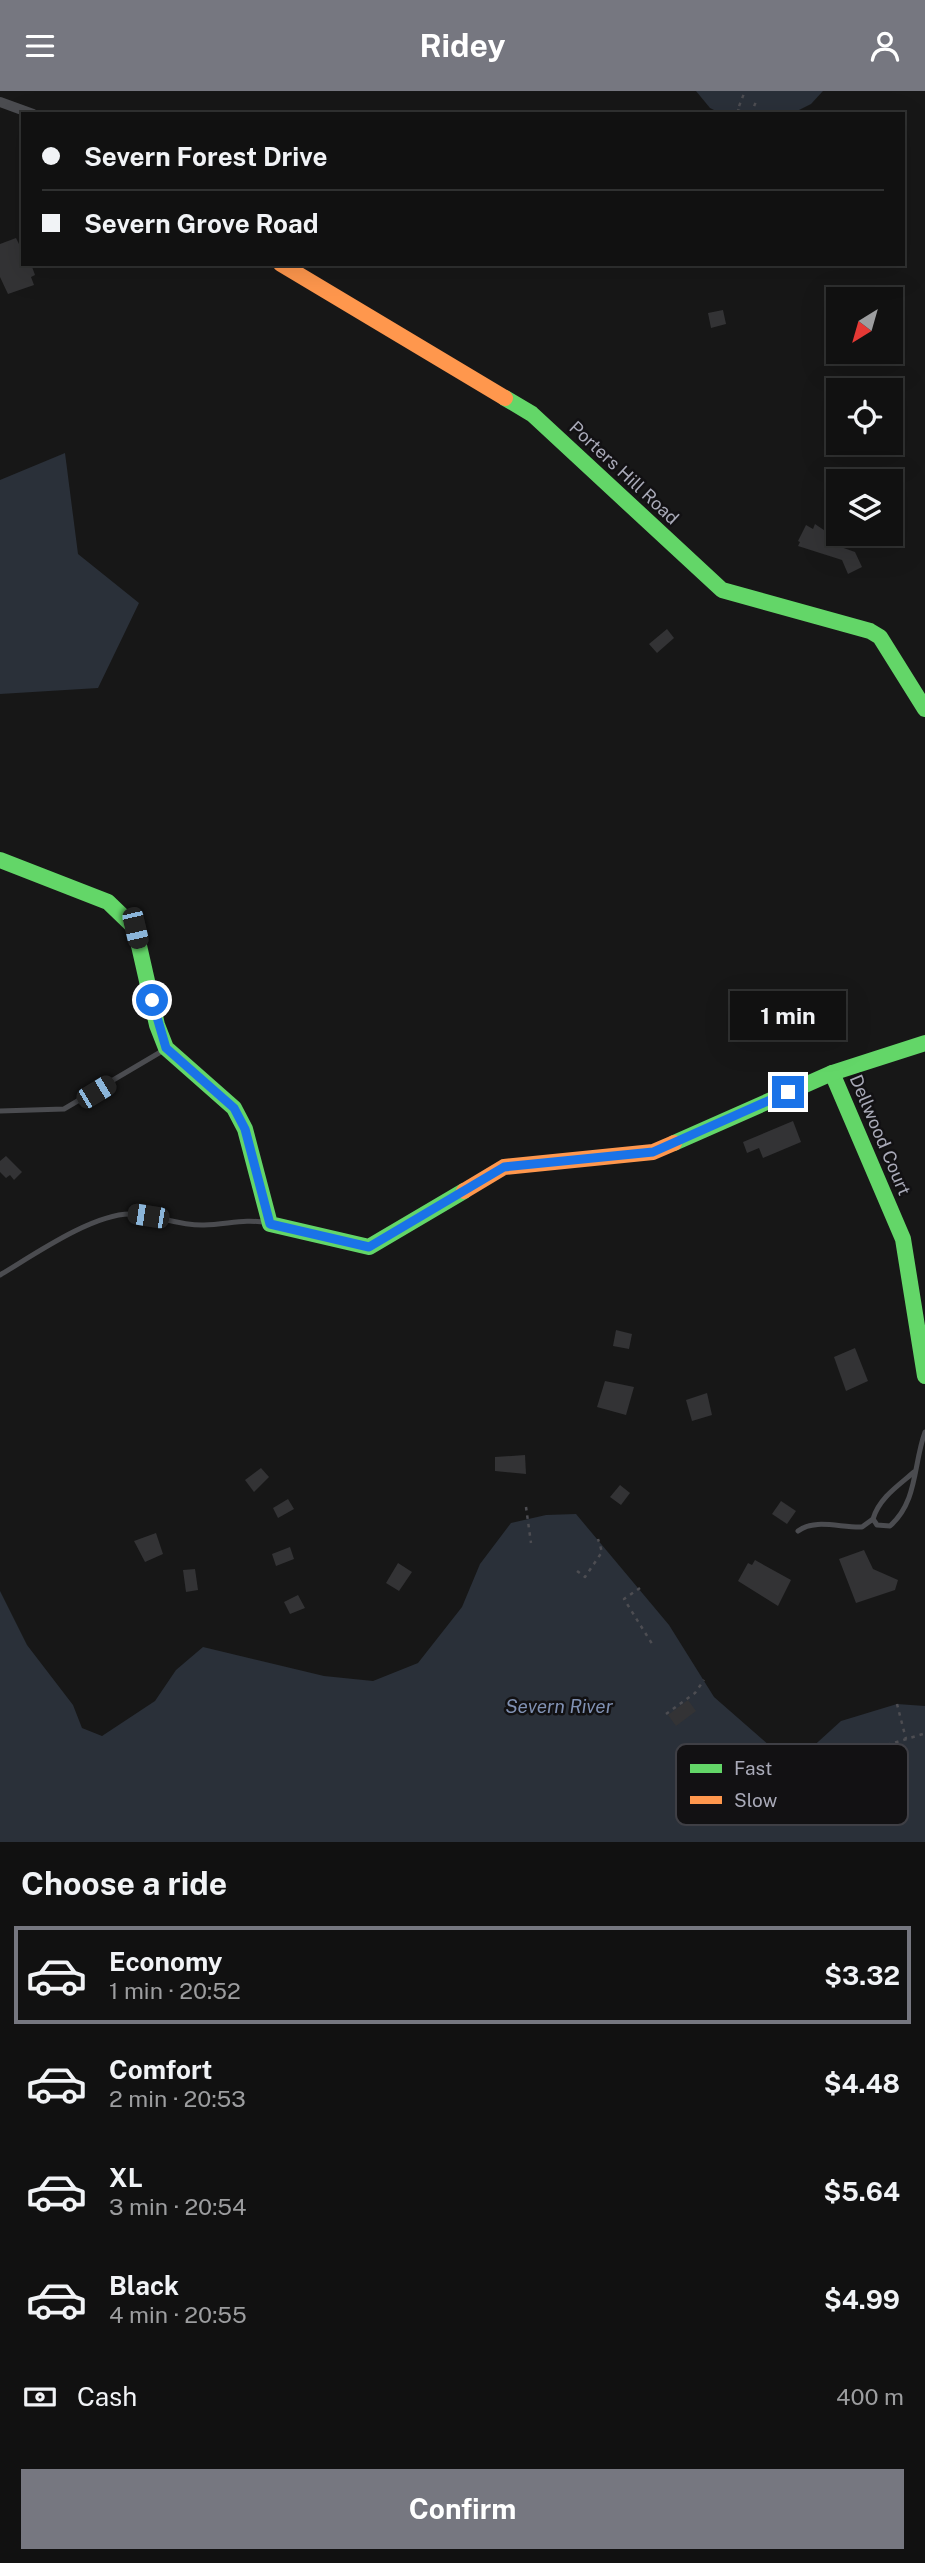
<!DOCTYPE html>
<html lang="en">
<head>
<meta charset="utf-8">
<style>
  body { margin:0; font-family:"Public Sans",sans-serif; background:#1e1f1f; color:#f1f3f6; height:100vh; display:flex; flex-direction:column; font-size:26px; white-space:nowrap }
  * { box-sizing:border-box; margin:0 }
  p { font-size:23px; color:#9c9d9f }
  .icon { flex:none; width:38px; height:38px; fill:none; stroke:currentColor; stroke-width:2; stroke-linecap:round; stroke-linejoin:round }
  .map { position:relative; height:1751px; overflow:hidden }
  .panel { display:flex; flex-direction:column; background:#111; flex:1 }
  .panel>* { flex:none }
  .hud { position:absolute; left:21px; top:21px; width:884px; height:154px; border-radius:0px; box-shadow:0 7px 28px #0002,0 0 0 2px #303131; display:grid; align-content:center; height:154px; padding:0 21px; background:#111 }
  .needle { width:46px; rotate:217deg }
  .fabs { position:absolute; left:826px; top:196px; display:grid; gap:14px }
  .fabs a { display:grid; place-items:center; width:77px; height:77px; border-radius:0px; background:#111; box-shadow:0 7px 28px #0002,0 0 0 2px #303131; font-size:35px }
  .end { position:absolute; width:32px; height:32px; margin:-16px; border:9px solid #1a73e8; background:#fff; box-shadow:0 0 0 4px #fff }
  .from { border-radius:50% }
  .bubble { position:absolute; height:49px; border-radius:0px; background:#111; box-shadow:0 7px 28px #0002,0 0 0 2px #303131; font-size:23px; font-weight:700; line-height:49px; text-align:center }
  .car { position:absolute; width:21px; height:42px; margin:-21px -10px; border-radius:9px; box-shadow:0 0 5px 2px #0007; background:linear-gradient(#222 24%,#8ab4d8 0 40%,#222 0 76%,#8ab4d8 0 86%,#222 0) }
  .hud b { display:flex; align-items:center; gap:24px; height:66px; font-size:26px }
  .hud b+b { border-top:2px solid #303131 }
  .hud i { width:18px; height:18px; background:#f1f3f6 }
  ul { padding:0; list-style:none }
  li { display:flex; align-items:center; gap:21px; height:98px; margin:0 14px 10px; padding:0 7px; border:4px solid transparent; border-radius:0px }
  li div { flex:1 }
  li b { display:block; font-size:26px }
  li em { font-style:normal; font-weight:700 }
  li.on { border-color:#767780 }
  li>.icon { width:63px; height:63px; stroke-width:1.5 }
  h2 { padding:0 21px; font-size:32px; line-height:84px }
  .pay { display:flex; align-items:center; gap:18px; height:77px; padding:0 21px; font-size:26px }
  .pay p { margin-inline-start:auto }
  .action { display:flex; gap:14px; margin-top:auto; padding:14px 21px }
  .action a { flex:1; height:80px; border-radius:0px; background:#767780; color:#fff; font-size:28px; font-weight:700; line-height:80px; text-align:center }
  header { display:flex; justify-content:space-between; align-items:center; height:91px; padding:0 21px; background:#767780; color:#fff; font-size:32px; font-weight:700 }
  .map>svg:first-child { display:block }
</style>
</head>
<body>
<header><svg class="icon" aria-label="menu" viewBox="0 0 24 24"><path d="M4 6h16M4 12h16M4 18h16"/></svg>Ridey<svg class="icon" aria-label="person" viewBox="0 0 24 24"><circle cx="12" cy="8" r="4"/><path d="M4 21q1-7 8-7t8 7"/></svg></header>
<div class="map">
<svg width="925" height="1751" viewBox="0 0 925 1751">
  <rect width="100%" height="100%" fill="#171717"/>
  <g fill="#2a3039">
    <polygon points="696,0 823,0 811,13 791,23 722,23 710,17"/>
    <polygon points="65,362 78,463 139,512 98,597 0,603 0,389"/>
    <polygon points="576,1423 669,1534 714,1606 770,1655 808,1660 841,1630 897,1613 925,1615 925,1751 0,1751 0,1500 27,1554 73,1614 82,1637 102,1645 155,1610 176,1579 203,1556 324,1585 373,1590 418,1572 462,1516 480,1473 511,1432 546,1424"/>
  </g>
  <g fill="#333335">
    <polygon points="16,147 20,155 23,154 23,173 31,173 35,184 31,186 34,194 8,203 0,186 0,153"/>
    <polygon points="723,219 726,233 711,237 708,222"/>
    <polygon points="815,433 840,450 838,455 855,461 862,476 848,483 842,469 798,455 800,451 798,450 806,434 813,438"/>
    <polygon points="667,538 674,547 657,562 649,553"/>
    <polygon points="793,1030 801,1051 763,1067 759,1057 747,1062 743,1051"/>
    <polygon points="6,1065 22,1081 14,1089 10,1084 6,1087 0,1081 0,1070"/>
    <polygon points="616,1239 632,1243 629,1258 613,1255"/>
    <polygon points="855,1257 868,1290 846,1300 834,1266"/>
    <polygon points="605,1290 634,1296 626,1324 597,1316"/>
    <polygon points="707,1302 712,1324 692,1330 686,1309"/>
    <polygon points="525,1364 526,1383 495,1380 495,1366"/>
    <polygon points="261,1377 269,1386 254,1401 245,1389"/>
    <polygon points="620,1394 630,1402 621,1414 610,1406"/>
    <polygon points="288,1408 294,1418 278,1427 273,1417"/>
    <polygon points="781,1410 796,1420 787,1433 772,1423"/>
    <polygon points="156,1442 163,1463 145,1471 134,1450"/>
    <polygon points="290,1456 294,1468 276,1475 272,1463"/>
    <polygon points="864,1459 873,1478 898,1489 895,1499 856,1512 839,1468"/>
    <polygon points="755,1469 791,1489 778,1515 738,1490 748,1472 752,1474"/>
    <polygon points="398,1472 412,1481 399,1500 386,1492"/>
    <polygon points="195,1478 198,1499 186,1501 183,1479"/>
    <polygon points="298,1504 305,1517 290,1523 284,1511"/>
    <polygon points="688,1609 696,1620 676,1635 668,1624"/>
  </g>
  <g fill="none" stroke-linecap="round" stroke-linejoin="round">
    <g stroke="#4d4d52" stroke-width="2.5" stroke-dasharray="3.5 5" stroke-linecap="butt">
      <polyline points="737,19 749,23"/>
      <polyline points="736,23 745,0"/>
      <polyline points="751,23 757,8"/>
      <polyline points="526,1416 531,1452"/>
      <polyline points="577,1480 585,1486 602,1461 598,1448"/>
      <polyline points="640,1497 624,1508 654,1556"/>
      <polyline points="897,1613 906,1648"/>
      <polyline points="666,1623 695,1602 704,1589"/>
      <polyline points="887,1654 923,1643"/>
    </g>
    <g stroke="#4b4c50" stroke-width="5">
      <polyline points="0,1020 64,1018 164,959"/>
      <path d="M 0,1184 C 32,1165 92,1123 130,1123 C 155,1123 178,1135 204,1134 C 226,1134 245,1127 267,1132"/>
      <path d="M 914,1381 C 899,1394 879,1407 873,1428 L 877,1434 L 890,1435 C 918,1410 913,1374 925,1341"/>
      <path d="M 798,1440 C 815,1427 841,1437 862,1436 L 873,1428"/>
    </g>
    <polyline stroke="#4b4c50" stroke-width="10" points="0,11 33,23"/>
    <g stroke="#63d668" stroke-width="16">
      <polyline points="505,307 532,323 722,499 870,540 880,546 925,618"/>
      <polyline points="0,769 108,811 135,837 157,934 166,957 234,1017 245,1038 270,1133 369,1156 464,1100"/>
      <polyline points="832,982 903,1148 925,1285"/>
      <polyline points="674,1052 832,982 925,952"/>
    </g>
    <g stroke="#ff974d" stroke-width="16">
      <polyline points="281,173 505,307"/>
      <polyline points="464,1100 504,1076 653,1061 674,1052"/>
    </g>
  </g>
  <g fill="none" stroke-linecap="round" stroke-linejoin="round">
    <polyline stroke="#1a73e8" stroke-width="9" points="152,909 166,957 234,1017 245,1038 270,1133 369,1156 504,1076 653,1061 788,1001"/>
  </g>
  <g text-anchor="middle" stroke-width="5" stroke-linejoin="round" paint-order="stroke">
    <g font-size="18" fill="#a9aab8" stroke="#121113">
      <text transform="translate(624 382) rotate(43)" y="6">Porters Hill Road</text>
      <text transform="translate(880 1044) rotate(67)" y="6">Dellwood Court</text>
    </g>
    <g font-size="19" font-style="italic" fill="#8091b3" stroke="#121113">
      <text x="559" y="1622">Severn River</text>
    </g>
  </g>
  <rect x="676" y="1653" width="232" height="81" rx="10" fill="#121113" stroke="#3f3f45" stroke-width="2"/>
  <rect x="690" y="1673" width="32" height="9" fill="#63d668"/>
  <rect x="690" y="1705" width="32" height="8" fill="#ff974d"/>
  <g font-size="19" fill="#a9aab8">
    <text x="734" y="1684">Fast</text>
    <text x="734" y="1716">Slow</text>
  </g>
</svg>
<div class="fabs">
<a><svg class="needle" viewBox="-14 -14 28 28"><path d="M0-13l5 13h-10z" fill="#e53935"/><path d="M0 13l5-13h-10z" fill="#9c9d9f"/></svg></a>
<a><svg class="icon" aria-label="locate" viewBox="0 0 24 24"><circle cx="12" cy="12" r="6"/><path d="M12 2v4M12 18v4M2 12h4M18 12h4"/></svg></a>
<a><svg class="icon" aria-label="layers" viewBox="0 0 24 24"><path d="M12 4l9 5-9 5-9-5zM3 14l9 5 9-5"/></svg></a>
</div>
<i class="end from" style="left:152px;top:909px"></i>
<i class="end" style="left:788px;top:1001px"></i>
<div class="bubble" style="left:730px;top:900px;width:116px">1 min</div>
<i class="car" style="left:135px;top:837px;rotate:167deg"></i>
<i class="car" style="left:96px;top:1001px;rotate:59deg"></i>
<i class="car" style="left:148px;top:1125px;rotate:279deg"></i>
<div class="hud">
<b><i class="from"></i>Severn Forest Drive</b>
<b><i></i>Severn Grove Road</b>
</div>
</div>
<section class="panel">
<h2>Choose a ride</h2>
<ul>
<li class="on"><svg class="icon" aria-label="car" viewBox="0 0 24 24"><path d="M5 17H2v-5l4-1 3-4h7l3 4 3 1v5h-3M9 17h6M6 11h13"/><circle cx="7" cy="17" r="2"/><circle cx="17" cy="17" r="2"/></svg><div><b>Economy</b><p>1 min · 20:52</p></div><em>$3.32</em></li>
<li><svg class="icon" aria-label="car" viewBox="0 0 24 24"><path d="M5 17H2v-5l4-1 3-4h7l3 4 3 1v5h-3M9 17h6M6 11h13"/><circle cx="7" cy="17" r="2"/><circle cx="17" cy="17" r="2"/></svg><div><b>Comfort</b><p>2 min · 20:53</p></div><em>$4.48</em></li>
<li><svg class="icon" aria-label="car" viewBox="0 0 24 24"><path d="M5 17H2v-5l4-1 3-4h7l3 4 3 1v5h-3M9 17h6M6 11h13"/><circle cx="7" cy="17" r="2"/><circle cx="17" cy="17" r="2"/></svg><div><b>XL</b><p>3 min · 20:54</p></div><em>$5.64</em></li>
<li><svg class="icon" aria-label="car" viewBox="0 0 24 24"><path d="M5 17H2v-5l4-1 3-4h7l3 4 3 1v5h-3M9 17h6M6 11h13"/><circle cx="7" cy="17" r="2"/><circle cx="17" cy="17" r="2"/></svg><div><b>Black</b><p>4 min · 20:55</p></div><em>$4.99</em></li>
</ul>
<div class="pay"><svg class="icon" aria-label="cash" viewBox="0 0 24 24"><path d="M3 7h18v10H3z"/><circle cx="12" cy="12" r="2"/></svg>Cash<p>400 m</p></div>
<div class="action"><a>Confirm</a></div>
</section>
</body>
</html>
